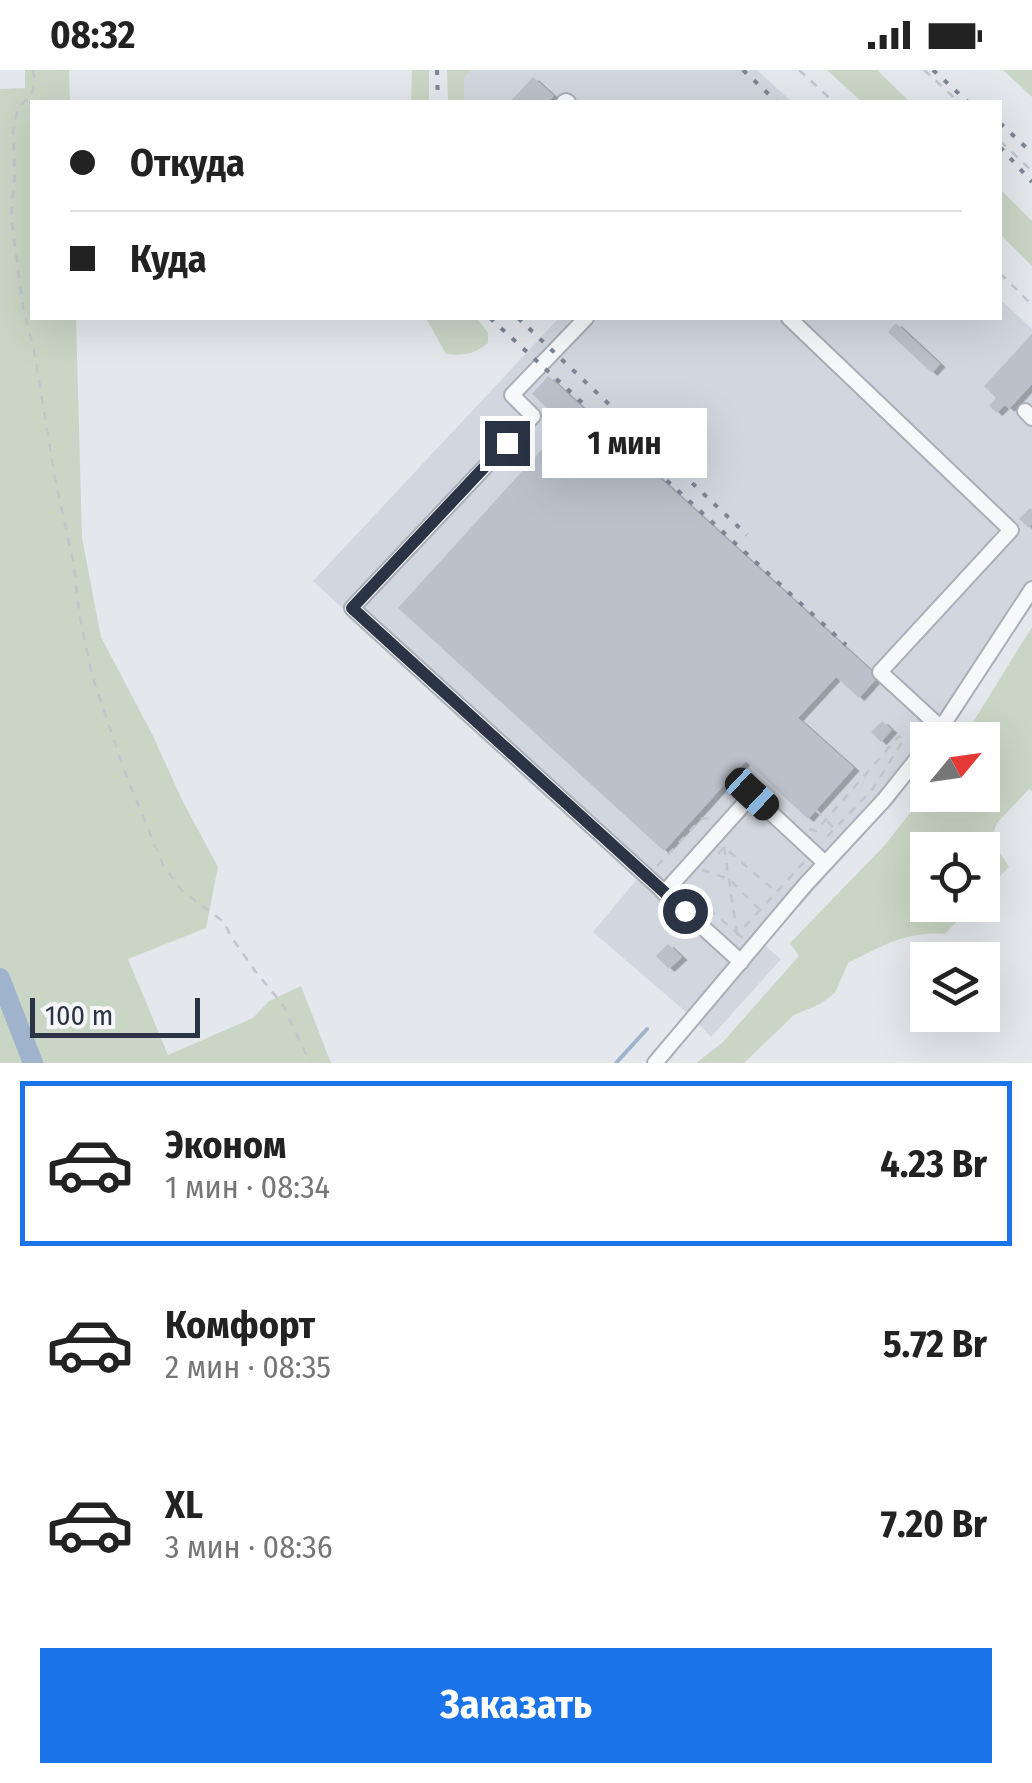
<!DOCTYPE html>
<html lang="ru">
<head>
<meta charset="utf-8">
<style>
  body { margin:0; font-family:"Fira Sans Condensed",sans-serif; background:#f6f6f6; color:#222; height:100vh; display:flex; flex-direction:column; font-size:38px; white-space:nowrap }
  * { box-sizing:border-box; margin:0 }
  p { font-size:32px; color:#767676 }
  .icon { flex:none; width:55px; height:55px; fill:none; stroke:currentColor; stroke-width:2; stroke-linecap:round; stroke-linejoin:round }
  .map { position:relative; height:993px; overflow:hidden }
  .side { display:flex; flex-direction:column; background:#fff; flex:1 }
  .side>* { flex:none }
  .guide { position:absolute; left:30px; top:30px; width:972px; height:220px; border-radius:0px; box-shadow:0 10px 40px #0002; display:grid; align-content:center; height:220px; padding:0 40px; background:#fff }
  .needle { width:65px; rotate:61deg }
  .fabs { position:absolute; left:910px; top:652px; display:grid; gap:20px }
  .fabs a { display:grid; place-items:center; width:90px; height:90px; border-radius:0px; background:#fff; box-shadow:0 10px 40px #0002; font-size:50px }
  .scale { position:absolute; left:30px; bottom:25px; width:170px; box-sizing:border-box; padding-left:10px; border:5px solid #2b3445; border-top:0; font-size:28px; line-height:35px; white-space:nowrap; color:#2b3445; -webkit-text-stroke:8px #f4f6f9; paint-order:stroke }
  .end { position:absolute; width:45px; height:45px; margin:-22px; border:12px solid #2b3445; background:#fff; box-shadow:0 0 0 5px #fff }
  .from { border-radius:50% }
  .bubble { position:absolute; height:70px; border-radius:0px; background:#fff; box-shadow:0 10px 40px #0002; font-size:32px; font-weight:700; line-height:70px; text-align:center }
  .car { position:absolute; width:30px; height:60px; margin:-30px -15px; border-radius:12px; box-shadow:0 0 8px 2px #0007; background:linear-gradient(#222 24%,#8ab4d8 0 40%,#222 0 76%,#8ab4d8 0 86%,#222 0) }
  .guide b { display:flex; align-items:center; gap:35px; height:95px; font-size:38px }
  .guide b+b { border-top:2px solid #e0e0e0 }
  .guide i { width:25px; height:25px; background:#222 }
  ul { padding:18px 0 0; list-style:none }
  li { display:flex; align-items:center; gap:30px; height:165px; margin:0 20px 15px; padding:0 20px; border:5px solid transparent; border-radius:0px }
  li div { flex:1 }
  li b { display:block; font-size:38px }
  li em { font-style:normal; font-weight:700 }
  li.active { border-color:#1a73e8 }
  li>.icon { width:90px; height:90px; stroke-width:1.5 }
  .primary-button { display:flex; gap:20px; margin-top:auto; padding:20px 40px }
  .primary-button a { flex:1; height:115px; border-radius:0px; background:#1a73e8; color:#fff; font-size:40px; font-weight:700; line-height:115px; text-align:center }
  .status { display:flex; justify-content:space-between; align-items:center; height:70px; padding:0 50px; background:#fff; direction:ltr }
  .status svg { height:28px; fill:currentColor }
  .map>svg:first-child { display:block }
</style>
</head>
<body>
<div class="status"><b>08:32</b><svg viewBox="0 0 49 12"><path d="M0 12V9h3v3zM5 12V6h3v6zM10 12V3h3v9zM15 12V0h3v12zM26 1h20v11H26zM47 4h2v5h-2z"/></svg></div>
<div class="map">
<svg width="1032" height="993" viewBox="0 0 1032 993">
  <defs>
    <filter id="shadow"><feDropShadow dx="5.5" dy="3" stdDeviation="0" flood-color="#0004"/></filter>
  </defs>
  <rect width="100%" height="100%" fill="#e4e7ec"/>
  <g fill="#d2d6de">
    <polygon points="471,0 757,0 792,32 465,32 464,8"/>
    <polygon points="1000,229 1032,259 1032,536 896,730 764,875 781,889 711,967 693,948 593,862 637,809 313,511 559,248 1000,248"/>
  </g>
  <g fill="#c9d6c5">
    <polygon points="25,0 69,0 70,32 32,32 32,248 76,248 82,468 101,567 153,666 183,732 218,797 206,858 128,889 168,985 253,948 269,931 301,916 331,993 0,993 0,19 25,18"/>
    <polygon points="412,0 429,0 429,32 411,32"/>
    <polygon points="447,0 471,0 464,8 465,32 448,32"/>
    <polygon points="827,0 877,0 910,32 862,32"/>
    <polygon points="1003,0 1032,0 1032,27"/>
    <polygon points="1000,119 1032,151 1032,196 1000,164"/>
    <path d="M 426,248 L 477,248 L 488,263 L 488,273 C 474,284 464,286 446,284 Z"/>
    <path d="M 1032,557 L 1032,721 L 1029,719 L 997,753 L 991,769 L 1009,797 L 983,823 L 982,780 L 928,780 L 928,835 L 972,835 L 945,864 C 905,861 883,876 848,893 L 835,923 L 820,934 L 794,945 L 744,993 L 696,993 L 722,973 L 799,886 L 790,873 L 885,775 L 927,721 L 928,725 L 982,725 L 982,670 L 962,670 Z"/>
  </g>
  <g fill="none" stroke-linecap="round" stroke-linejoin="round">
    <polyline stroke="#9fb4cc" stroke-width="4" points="616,993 647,959"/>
    <polyline stroke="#9fb4cc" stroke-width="20" points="0,908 33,993"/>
  </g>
  <g fill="#bbc0ca" filter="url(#shadow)">
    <polygon points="533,7 554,26 548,32 510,32"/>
    <polygon points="896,253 940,294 932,303 888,262"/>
    <polygon points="1032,264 1032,314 1009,339 1005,335 997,343 989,336 996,328 984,316"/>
    <polygon points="548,306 878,607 859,628 836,607 798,648 854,698 808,749 746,691 664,781 398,538 565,354 532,324"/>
    <polygon points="1030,438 1032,440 1032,454 1029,458 1019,449"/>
    <polygon points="882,651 892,660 881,672 871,662"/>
    <polygon points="668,874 682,887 669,899 656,886"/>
  </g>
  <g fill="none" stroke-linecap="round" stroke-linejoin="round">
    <defs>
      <g id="minor">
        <polyline points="564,32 566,31 568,32"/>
        <polyline points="586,248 512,325 533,346 352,538 741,892"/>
        <polyline points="789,248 1011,460 880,602 941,658 932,670"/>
        <polyline points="1025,341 1032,348"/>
        <polyline points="941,658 1032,519"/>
        <polyline points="664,823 752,725 825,793"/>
        <polyline points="655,993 806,814 884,730 928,675"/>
      </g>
    </defs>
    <use href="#minor" stroke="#a9aeb7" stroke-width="18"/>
    <g stroke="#c2c5cb" stroke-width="2.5" stroke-dasharray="8 8" stroke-linecap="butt">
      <polyline points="33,0 35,11 32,24 18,38 13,60 15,105 11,145 23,237 34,281 55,409 74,495 79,543 92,605 124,700 163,795 183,822 224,852 230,865 255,901 283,935 310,993"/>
      <polyline points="799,0 834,32"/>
      <polyline points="924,0 959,32"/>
      <polyline points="1000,71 1032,101"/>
      <polyline points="1000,203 1032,235"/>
      <polyline points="816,740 833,757"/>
      <polyline points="809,759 816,761 899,666 904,669 872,720 821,773"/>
      <polyline points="724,777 737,863"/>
      <polyline points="718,784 724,777 775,821"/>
      <polyline points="657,796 701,749 713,748"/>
      <polyline points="702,800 729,809 759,839"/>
      <polyline points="685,818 738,864 733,869"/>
      <polyline points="743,868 738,864 806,790"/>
    </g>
    <use href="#minor" stroke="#f7f8fa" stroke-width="14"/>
    <g stroke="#7d8696" stroke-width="4" stroke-dasharray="5 10" stroke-linecap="butt">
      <polyline points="437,0 438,32"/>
      <polyline points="743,0 777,32"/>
      <polyline points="933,0 968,32"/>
      <polyline points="1000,53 1032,83"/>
      <polyline points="1000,77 1032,112"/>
      <polyline points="490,248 846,575"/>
      <polyline points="518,248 747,465"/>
    </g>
  </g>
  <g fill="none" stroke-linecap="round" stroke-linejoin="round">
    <polyline stroke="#2b3445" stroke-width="12" points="507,373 352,538 685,841"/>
  </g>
</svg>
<div class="fabs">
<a><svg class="needle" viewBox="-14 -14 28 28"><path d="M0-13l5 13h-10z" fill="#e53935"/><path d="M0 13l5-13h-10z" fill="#767676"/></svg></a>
<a><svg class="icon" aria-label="locate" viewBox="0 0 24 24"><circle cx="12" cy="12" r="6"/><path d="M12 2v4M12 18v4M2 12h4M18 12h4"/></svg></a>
<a><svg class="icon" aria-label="layers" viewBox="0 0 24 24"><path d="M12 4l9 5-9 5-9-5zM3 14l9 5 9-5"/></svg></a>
</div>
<div class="scale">100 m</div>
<i class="end from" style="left:685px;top:841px"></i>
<i class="end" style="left:507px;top:373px"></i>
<div class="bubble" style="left:542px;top:338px;width:165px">1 мин</div>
<i class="car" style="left:752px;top:724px;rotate:133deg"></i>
<div class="guide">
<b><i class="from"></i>Откуда</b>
<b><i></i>Куда</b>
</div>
</div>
<section class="side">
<ul>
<li class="active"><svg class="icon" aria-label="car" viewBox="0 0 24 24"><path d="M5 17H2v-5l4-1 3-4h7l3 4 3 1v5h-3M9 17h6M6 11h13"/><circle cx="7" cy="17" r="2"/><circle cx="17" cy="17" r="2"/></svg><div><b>Эконом</b><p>1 мин · 08:34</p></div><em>4.23 Br</em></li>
<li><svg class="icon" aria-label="car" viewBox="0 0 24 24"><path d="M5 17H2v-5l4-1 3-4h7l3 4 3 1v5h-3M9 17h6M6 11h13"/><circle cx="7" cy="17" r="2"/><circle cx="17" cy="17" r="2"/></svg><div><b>Комфорт</b><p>2 мин · 08:35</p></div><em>5.72 Br</em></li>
<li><svg class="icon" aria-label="car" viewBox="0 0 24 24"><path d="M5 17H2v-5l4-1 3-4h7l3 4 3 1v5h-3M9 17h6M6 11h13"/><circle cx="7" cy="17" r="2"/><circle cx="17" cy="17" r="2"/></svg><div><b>XL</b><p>3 мин · 08:36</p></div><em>7.20 Br</em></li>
</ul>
<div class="primary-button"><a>Заказать</a></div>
</section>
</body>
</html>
